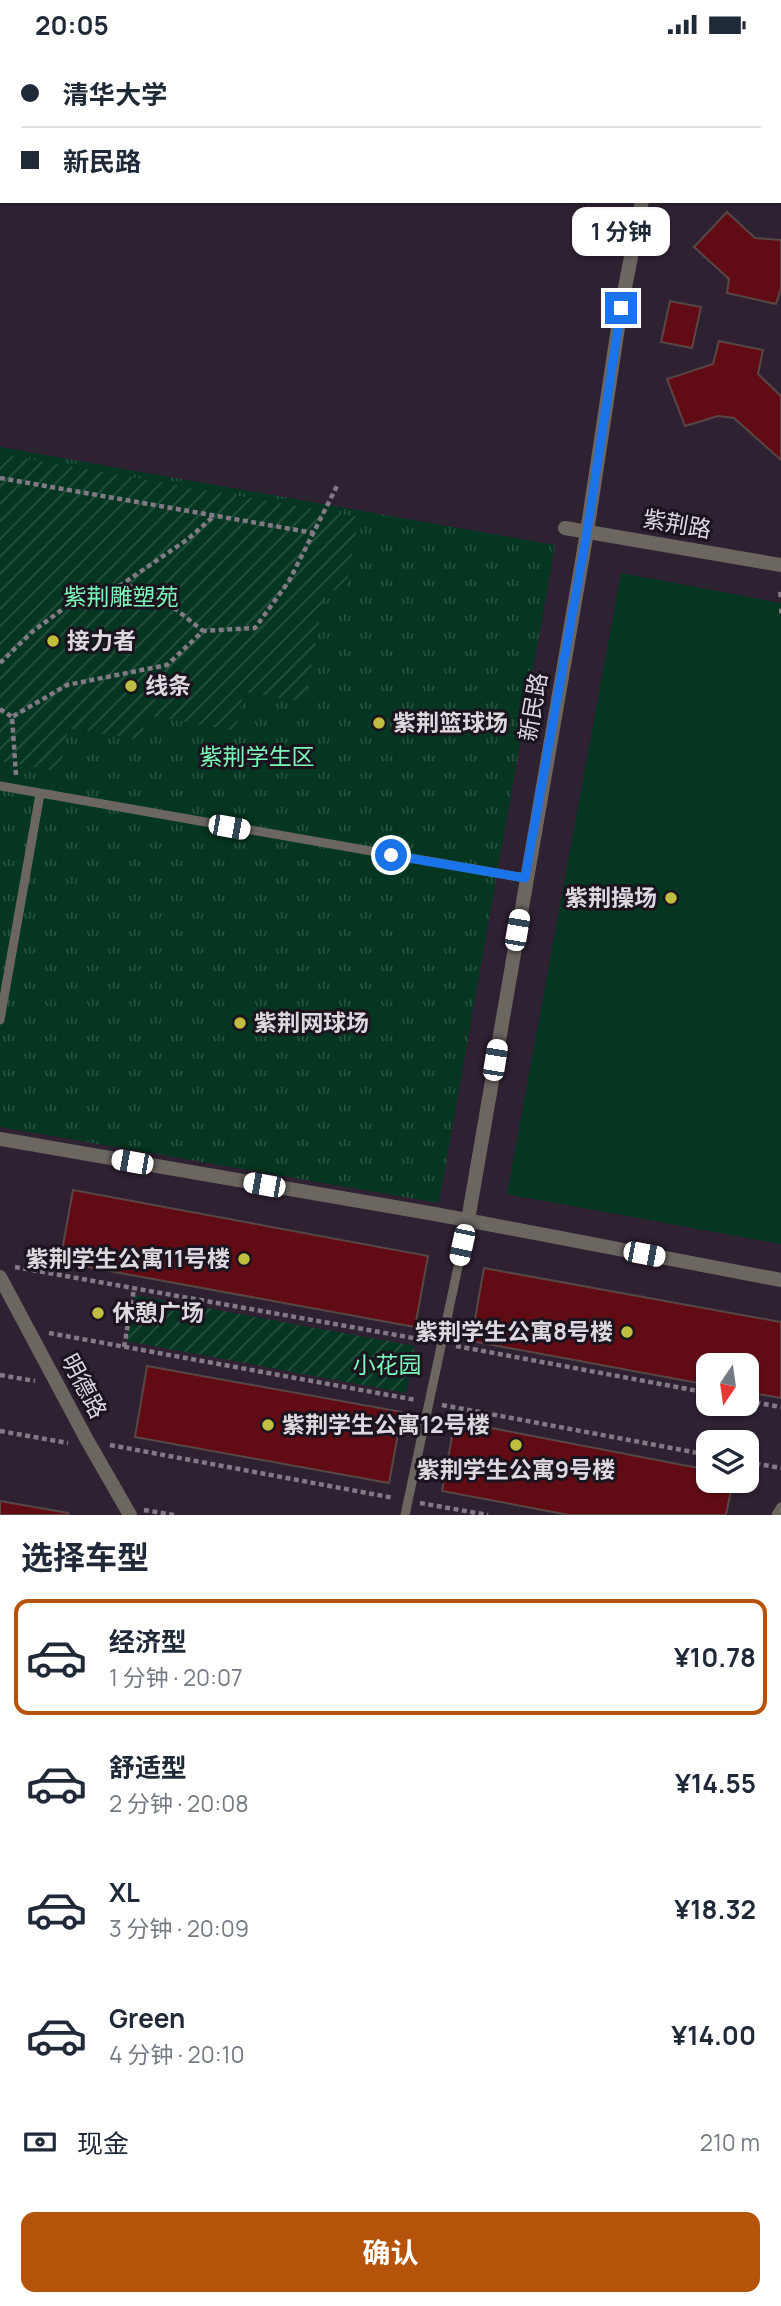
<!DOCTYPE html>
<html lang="zh">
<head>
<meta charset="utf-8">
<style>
  body { margin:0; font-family:Manrope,"Noto Sans SC",sans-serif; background:#f2f2f3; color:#1f2937; height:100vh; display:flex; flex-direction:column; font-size:26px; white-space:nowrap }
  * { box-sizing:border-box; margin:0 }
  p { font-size:23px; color:#747a83 }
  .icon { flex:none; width:38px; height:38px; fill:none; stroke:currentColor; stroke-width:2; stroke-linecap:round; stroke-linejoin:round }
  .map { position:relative; height:1466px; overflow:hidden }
  .details { display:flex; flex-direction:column; background:#fff; flex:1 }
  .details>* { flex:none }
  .banner { position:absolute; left:0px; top:0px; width:782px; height:154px; box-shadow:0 2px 5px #0004; display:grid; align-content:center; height:154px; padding:0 21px; background:#fff }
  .needle { width:46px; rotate:193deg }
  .tools { position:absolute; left:696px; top:1304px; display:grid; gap:14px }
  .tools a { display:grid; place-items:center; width:63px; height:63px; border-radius:14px; background:#fff; box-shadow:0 2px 5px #0004; font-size:35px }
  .end { position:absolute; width:32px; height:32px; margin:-16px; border:9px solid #1a73e8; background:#fff; box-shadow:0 0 0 4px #fff }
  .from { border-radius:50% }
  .bubble { position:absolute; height:49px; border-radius:14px; background:#fff; box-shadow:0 2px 5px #0004; font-size:23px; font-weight:700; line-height:49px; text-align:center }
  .car { position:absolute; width:21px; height:42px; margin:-21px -10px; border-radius:9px; box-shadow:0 0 5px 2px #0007; background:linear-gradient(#fff 24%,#345 0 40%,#fff 0 76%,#345 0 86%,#fff 0) }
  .banner b { display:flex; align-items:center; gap:24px; height:66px; font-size:26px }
  .banner b+b { border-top:2px solid #e0e1e3 }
  .banner i { width:18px; height:18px; background:#1f2937 }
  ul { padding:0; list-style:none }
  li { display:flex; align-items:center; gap:21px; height:116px; margin:0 14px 10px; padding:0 7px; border:4px solid transparent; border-radius:14px }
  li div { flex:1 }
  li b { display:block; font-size:26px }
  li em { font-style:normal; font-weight:700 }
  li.on { border-color:#b45309 }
  li>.icon { width:63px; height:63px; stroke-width:1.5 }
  h2 { padding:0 21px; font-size:32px; line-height:84px }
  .pay { display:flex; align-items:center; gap:18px; height:77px; padding:0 21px; font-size:26px }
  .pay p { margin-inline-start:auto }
  .action { display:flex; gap:14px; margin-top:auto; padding:14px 21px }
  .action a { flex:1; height:80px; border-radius:14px; background:#b45309; color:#fff; font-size:28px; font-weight:700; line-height:80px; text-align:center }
  .status { display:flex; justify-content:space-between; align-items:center; height:49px; padding:0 35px; background:#fff; direction:ltr }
  .status svg { height:19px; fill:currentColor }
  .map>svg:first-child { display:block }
</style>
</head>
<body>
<div class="status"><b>20:05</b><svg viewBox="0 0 49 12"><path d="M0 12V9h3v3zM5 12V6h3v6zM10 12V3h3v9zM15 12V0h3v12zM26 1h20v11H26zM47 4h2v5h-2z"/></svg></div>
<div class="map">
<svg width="781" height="1466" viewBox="0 0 781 1466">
  <defs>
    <pattern id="park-tufts" width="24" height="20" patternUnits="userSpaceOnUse" patternTransform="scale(1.75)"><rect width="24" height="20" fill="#043621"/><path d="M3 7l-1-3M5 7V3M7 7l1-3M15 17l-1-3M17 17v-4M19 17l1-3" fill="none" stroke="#285241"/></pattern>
    <pattern id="garden-furrows" width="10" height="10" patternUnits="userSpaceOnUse" patternTransform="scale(1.75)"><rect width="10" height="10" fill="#043621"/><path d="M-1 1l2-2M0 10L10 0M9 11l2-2" fill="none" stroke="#285241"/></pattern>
  </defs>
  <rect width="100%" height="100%" fill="#251c27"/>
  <path fill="#2e2132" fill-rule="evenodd" d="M 0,0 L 781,0 L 781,1466 L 0,1466 ZM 2,2 L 780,2 L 780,152 L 2,152 ZM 709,1316 L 747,1316 L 747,1354 L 709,1354 ZM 709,1393 L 747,1393 L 747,1432 L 709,1432 Z"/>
  <polygon fill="#043621" points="621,524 781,554 781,1195 507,1145"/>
  <polygon fill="url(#park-tufts)" points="0,398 555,496 439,1154 0,1078"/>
  <g fill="url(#garden-furrows)">
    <polygon points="0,405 359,468 345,543 325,540 305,653 243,643 236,682 146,666 141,691 68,679 60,723 0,712"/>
    <polygon points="135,1246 415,1297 406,1344 127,1292"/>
  </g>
  <g fill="#610c15" stroke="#594746" stroke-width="2">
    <polygon points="418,0 596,0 596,2 428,2"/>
    <polygon points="727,163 755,189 781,191 781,239 776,255 727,244 729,230 694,198"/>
    <polygon points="670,252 701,258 692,299 661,293"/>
    <polygon points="719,292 763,301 758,325 781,347 781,411 734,369 718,367 685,377 667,330 713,315"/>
    <polygon points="73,1141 428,1207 415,1278 60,1213"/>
    <polygon points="484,1219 781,1273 781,1349 747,1343 747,1316 709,1316 709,1336 471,1292"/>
    <polygon points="147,1317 402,1363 389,1434 135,1388"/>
    <polygon points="455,1372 709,1421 709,1432 733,1432 726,1466 569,1466 442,1442"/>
    <polygon points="0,1452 68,1464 69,1466 0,1466"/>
  </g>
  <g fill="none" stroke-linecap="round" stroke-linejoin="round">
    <g stroke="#827a84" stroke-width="4.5" stroke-dasharray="5 3.5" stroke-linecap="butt">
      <polyline points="245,2 246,0"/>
      <polyline points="0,429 314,484"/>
      <polyline points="121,536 152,541 203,582"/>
      <polyline points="780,543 781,549"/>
      <polyline points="779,562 781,562"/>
      <polyline points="0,614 32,583 79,548 121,536 188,490 214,467"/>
      <polyline points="0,660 12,668"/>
      <polyline points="16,726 12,668 67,636 167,616 203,582 255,579 289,532 337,437"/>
      <polyline points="15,1218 430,1292"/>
      <polyline points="49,1284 416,1351"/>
      <polyline points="456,1297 709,1344"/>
      <polyline points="124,1298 134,1240"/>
      <polyline points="0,1326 35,1332"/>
      <polyline points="747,1352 781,1358"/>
      <polyline points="442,1356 709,1406"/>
      <polyline points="0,1382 68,1394"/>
      <polyline points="110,1396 394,1449"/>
      <polyline points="747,1413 781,1419"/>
      <polyline points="420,1454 488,1466"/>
      <polyline points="144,1461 174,1466"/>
    </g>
    <g stroke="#6c6661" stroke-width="9">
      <polyline points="780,101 781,101"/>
      <polyline points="0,737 525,829"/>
      <polyline points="0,971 40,745"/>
      <polyline points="405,1466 468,1171"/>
      <polyline points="776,1466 781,1458"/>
    </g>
    <g stroke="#6c6661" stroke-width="14">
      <polyline points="670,2 671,0"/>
      <polyline points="565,479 781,516"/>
      <polyline points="0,1090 435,1165 781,1231"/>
      <polyline points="468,1171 587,483 621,259 642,152"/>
      <polyline points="0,1228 87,1391 130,1466"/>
    </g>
  </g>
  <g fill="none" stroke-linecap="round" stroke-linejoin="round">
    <polyline stroke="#1a73e8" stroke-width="9" points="391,806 525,829 587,483 621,259"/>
  </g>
  <g fill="#bfbe41" stroke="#1b131e" stroke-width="2.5">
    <circle cx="53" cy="592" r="7"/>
    <circle cx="131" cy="637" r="7"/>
    <circle cx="379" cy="674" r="7"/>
    <circle cx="671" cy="849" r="7"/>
    <circle cx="240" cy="974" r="7"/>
    <circle cx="244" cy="1210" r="7"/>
    <circle cx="98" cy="1264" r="7"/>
    <circle cx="627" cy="1283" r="7"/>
    <circle cx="268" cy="1376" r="7"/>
    <circle cx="516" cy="1396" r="7"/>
  </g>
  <g text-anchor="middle" stroke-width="6" stroke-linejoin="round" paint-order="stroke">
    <g font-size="23" fill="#ddd7df" stroke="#1b131e">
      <text transform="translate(677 475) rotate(10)" y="8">紫荆路</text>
      <text transform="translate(533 658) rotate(-80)" y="8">新民路</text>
      <text transform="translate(84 1337) rotate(62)" y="8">明德路</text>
    </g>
    <g font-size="23" fill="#7bfabb" stroke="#1b131e">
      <text x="121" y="556">紫荆雕塑苑</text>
      <text x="257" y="716">紫荆学生区</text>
      <text x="387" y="1324">小花园</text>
    </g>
    <g font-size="23" font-weight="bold" fill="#ddd7df" stroke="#1b131e" text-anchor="start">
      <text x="67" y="600">接力者</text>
      <text x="145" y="645">线条</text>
      <text x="393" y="682">紫荆篮球场</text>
      <text x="657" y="857" text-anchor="end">紫荆操场</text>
      <text x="254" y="982">紫荆网球场</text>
      <text x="230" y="1218" text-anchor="end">紫荆学生公寓11号楼</text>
      <text x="112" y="1272">休憩广场</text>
      <text x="613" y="1291" text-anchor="end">紫荆学生公寓8号楼</text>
      <text x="282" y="1384">紫荆学生公寓12号楼</text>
      <text x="516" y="1429" text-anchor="middle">紫荆学生公寓9号楼</text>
    </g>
  </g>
</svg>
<div class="tools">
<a><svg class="needle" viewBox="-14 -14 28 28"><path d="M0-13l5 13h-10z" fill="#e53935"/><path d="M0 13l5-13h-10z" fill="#747a83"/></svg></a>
<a><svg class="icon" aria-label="layers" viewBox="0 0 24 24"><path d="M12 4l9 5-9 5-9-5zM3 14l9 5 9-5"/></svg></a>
</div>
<i class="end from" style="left:391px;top:806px"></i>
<i class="end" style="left:621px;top:259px"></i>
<div class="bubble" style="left:572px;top:158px;width:98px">1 分钟</div>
<i class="car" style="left:229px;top:778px;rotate:100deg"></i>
<i class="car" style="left:517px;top:881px;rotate:10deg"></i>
<i class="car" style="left:495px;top:1011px;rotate:9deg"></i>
<i class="car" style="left:132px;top:1113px;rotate:280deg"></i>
<i class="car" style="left:264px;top:1136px;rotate:280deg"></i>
<i class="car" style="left:462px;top:1196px;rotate:192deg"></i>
<i class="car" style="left:644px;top:1205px;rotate:101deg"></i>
<div class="banner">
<b><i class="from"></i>清华大学</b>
<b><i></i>新民路</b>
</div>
</div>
<section class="details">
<h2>选择车型</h2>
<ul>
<li class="on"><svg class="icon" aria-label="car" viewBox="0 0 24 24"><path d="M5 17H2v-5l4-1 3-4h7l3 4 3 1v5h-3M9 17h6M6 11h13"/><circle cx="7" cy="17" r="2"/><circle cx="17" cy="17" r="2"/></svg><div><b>经济型</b><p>1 分钟 · 20:07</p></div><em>¥10.78</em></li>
<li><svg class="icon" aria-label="car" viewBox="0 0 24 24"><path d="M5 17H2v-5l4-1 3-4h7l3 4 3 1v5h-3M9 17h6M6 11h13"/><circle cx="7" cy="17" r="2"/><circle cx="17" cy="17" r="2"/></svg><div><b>舒适型</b><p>2 分钟 · 20:08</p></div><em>¥14.55</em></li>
<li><svg class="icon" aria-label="car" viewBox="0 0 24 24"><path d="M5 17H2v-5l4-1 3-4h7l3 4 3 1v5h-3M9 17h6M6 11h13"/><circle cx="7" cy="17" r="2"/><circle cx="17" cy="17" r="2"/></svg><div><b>XL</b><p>3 分钟 · 20:09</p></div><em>¥18.32</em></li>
<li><svg class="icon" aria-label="car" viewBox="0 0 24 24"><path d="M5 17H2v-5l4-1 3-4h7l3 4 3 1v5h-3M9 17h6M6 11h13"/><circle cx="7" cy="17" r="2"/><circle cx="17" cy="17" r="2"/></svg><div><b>Green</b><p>4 分钟 · 20:10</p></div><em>¥14.00</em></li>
</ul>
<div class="pay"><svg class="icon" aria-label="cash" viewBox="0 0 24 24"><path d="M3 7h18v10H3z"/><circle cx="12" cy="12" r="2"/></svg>现金<p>210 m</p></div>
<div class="action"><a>确认</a></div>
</section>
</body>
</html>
